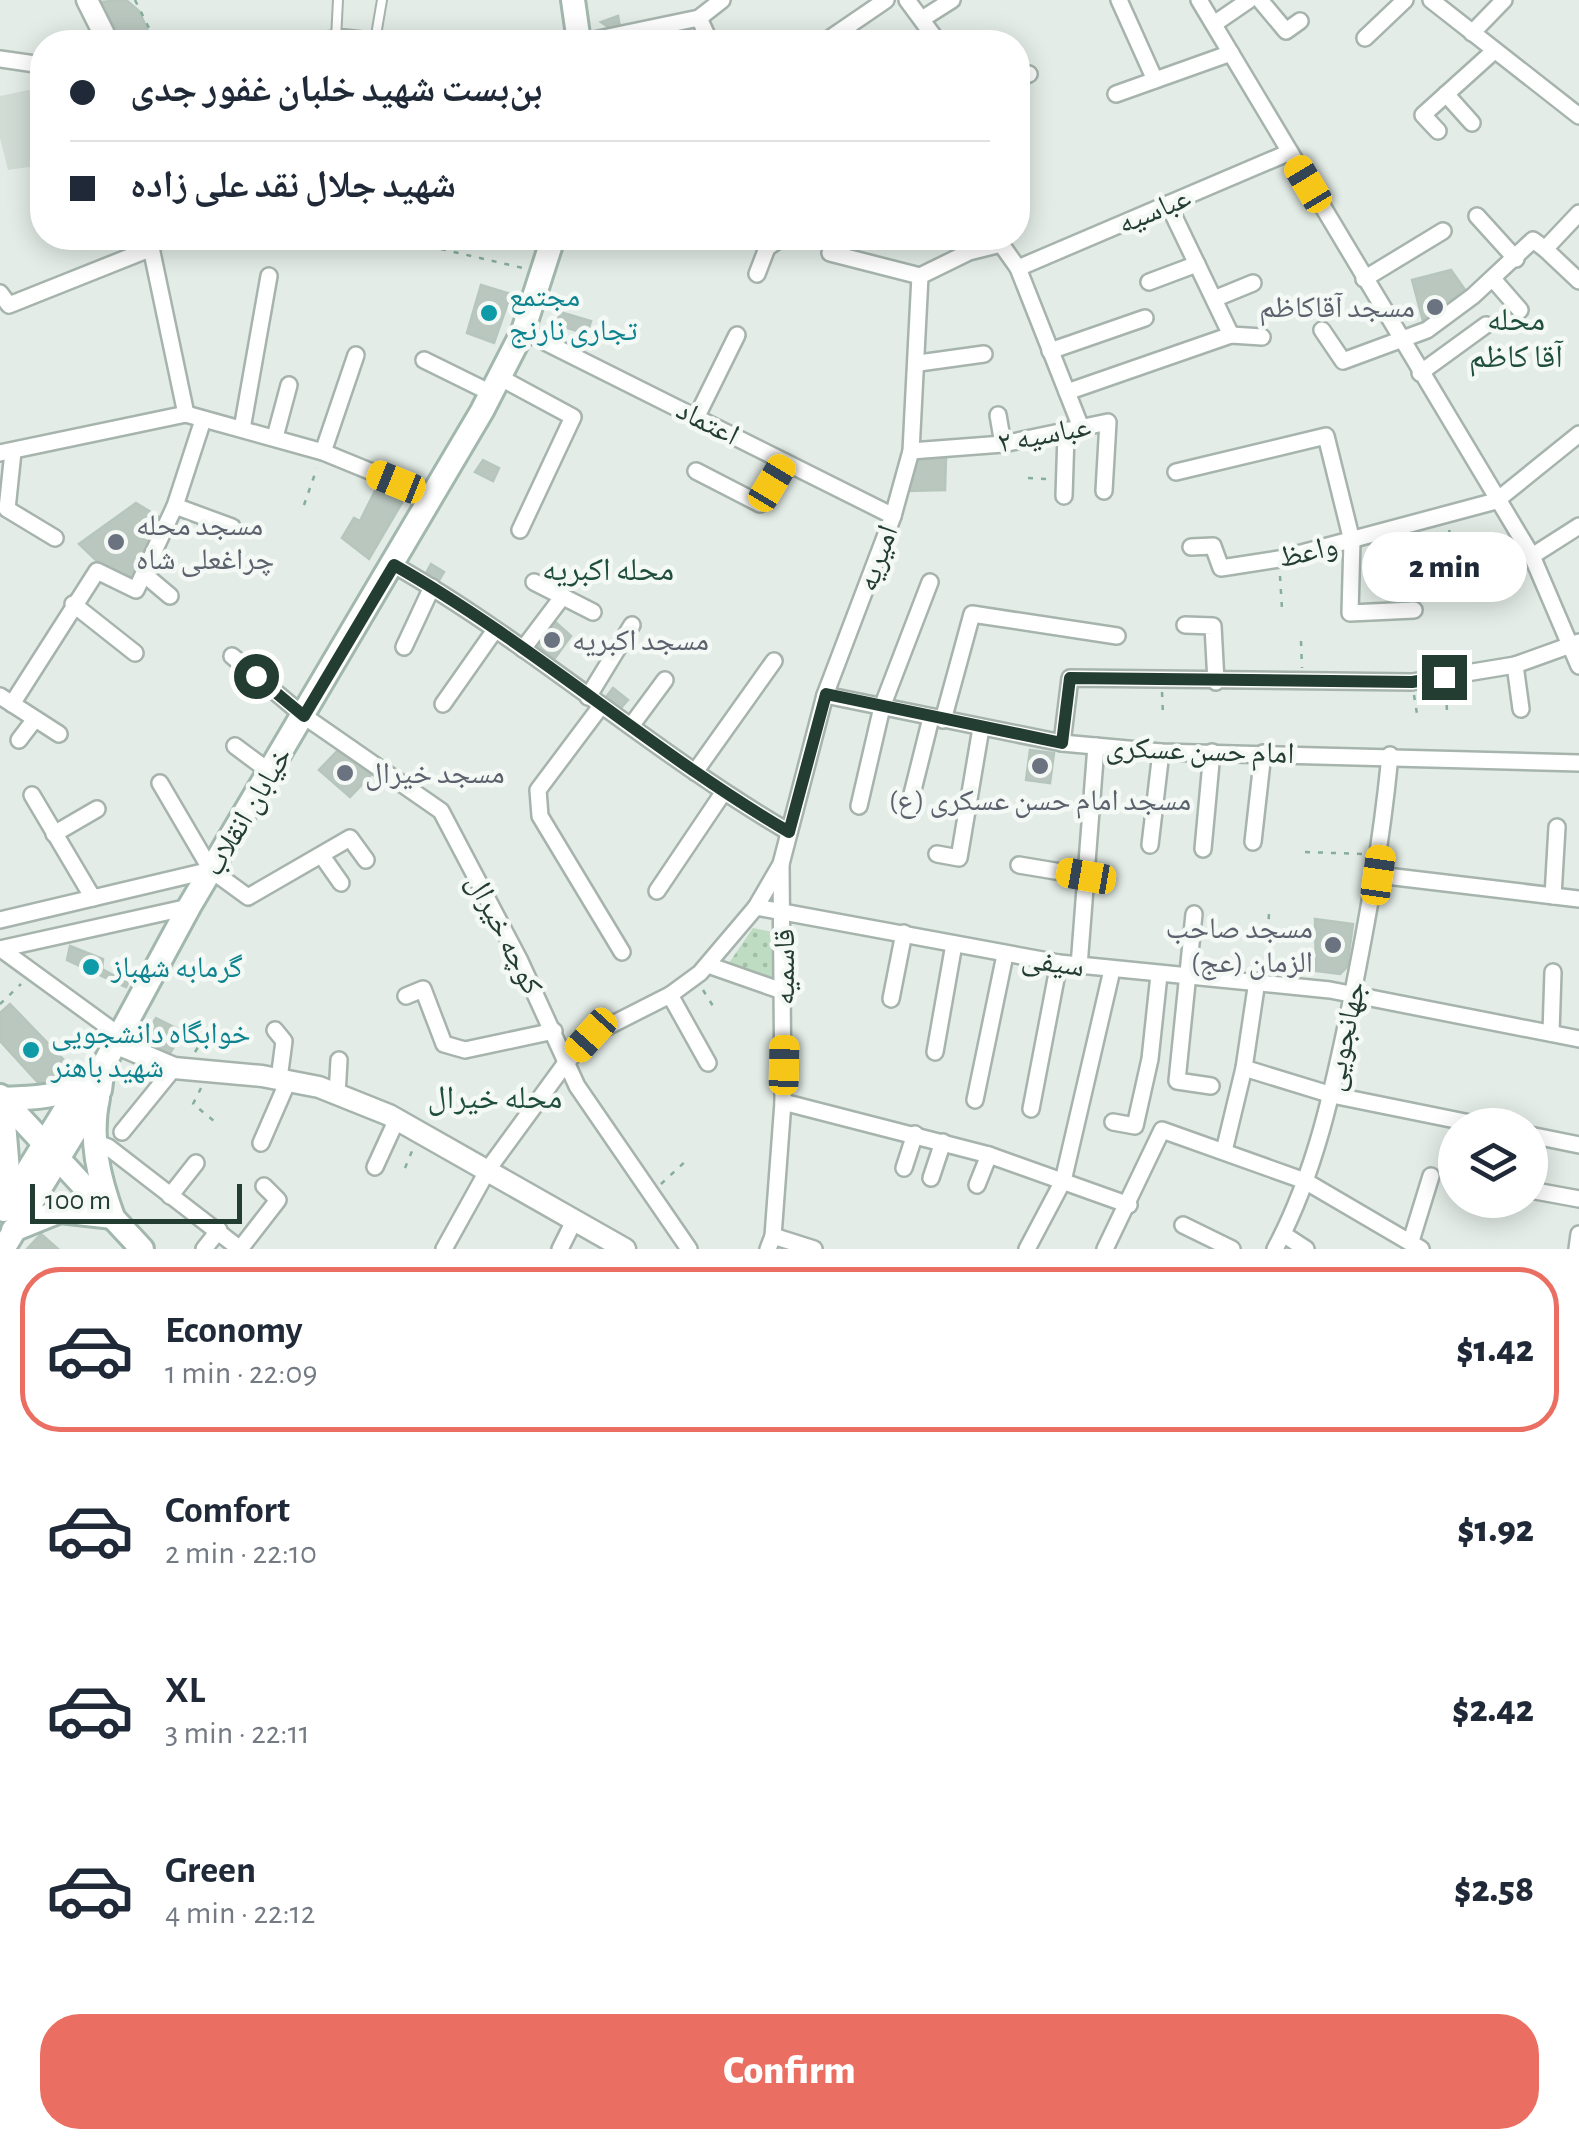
<!DOCTYPE html>
<html lang="en">
<head>
<meta charset="utf-8">
<style>
  body { margin:0; font-family:"Alegreya Sans","Noto Naskh Arabic",sans-serif; background:#f6f6f7; color:#1f2937; height:100vh; display:flex; flex-direction:column; font-size:38px; white-space:nowrap }
  * { box-sizing:border-box; margin:0 }
  p { font-size:32px; color:#747a83 }
  .icon { flex:none; width:55px; height:55px; fill:none; stroke:currentColor; stroke-width:2; stroke-linecap:round; stroke-linejoin:round }
  .map { position:relative; height:1249px; overflow:hidden }
  .side { display:flex; flex-direction:column; background:#fff; flex:1 }
  .side>* { flex:none }
  .hud { position:absolute; left:30px; top:30px; width:1000px; height:220px; border-radius:40px; box-shadow:0 5px 25px #0003; display:grid; align-content:center; height:220px; padding:0 40px; background:#fff }
  .fabs { position:absolute; left:1438px; top:1108px; display:grid; gap:20px }
  .fabs a { display:grid; place-items:center; width:110px; height:110px; border-radius:50%; background:#fff; box-shadow:0 5px 25px #0003; font-size:50px }
  .scale { position:absolute; left:30px; bottom:25px; width:212px; box-sizing:border-box; padding-left:10px; border:5px solid #243d32; border-top:0; font-size:28px; line-height:35px; white-space:nowrap; color:#243d32; -webkit-text-stroke:8px #f4f9f5; paint-order:stroke }
  .end { position:absolute; width:45px; height:45px; margin:-22px; border:12px solid #243d32; background:#fff; box-shadow:0 0 0 5px #fff }
  .from { border-radius:50% }
  .bubble { position:absolute; height:70px; border-radius:35px; background:#fff; box-shadow:0 5px 25px #0003; font-size:32px; font-weight:800; line-height:70px; text-align:center }
  .car { position:absolute; width:30px; height:60px; margin:-30px -15px; border-radius:12px; box-shadow:0 0 8px 2px #0007; background:linear-gradient(#f5c518 24%,#345 0 40%,#f5c518 0 76%,#345 0 86%,#f5c518 0) }
  .hud b { display:flex; align-items:center; gap:35px; height:95px; font-size:38px }
  .hud b+b { border-top:2px solid #e0e1e3 }
  .hud i { width:25px; height:25px; background:#1f2937 }
  ul { padding:18px 0 0; list-style:none }
  li { display:flex; align-items:center; gap:30px; height:165px; margin:0 20px 15px; padding:0 20px; border:5px solid transparent; border-radius:40px }
  li div { flex:1 }
  li b { display:block; font-size:38px }
  li em { font-style:normal; font-weight:800 }
  li.on { border-color:#eb6e62 }
  li>.icon { width:90px; height:90px; stroke-width:1.5 }
  .primary-button { display:flex; gap:20px; margin-top:auto; padding:20px 40px }
  .primary-button a { flex:1; height:115px; border-radius:40px; background:#eb6e62; color:#fff; font-size:40px; font-weight:800; line-height:115px; text-align:center }
  .map>svg:first-child { display:block }
</style>
</head>
<body>
<div class="map">
<svg width="1579" height="1249" viewBox="0 0 1579 1249">
  <defs>
    <pattern id="park-dots" width="8" height="8" patternUnits="userSpaceOnUse" patternTransform="scale(2.5)"><rect width="8" height="8" fill="#bddcc1"/><path d="M2 2h.1M6 6h.1" fill="none" stroke="#a2bea6" stroke-width="1.8" stroke-linecap="round"/></pattern>
  </defs>
  <rect width="100%" height="100%" fill="#e3ece7"/>
  <polygon fill="#d1dcd5" points="38,88 42,104 42,165 8,170 0,138 0,96"/>
  <polygon fill="url(#park-dots)" points="753,928 778,933 778,985 727,966"/>
  <g fill="#b9c7bf" stroke="#b6c6bc" stroke-width="2.5">
    <polygon points="126,0 139,11 153,42 124,42 99,2"/>
    <polygon points="618,16 620,27 611,29 601,22"/>
    <polygon points="1451,270 1468,294 1432,320 1423,321 1412,280"/>
    <polygon points="481,285 511,294 494,343 467,333"/>
    <polygon points="560,312 591,321 587,334 557,325"/>
    <polygon points="916,456 946,457 945,490 908,491"/>
    <polygon points="483,460 499,468 493,481 475,472"/>
    <polygon points="380,481 400,488 403,501 369,559 342,538 354,518 360,521"/>
    <polygon points="136,503 164,520 151,540 135,580 100,564 79,544"/>
    <polygon points="431,564 444,572 438,582 425,575"/>
    <polygon points="553,620 571,636 555,658 532,644"/>
    <polygon points="613,688 628,700 620,709 606,697"/>
    <polygon points="341,747 371,775 350,797 319,770"/>
    <polygon points="1030,750 1054,753 1050,783 1026,780"/>
    <polygon points="1315,919 1353,924 1347,967 1340,974 1316,971"/>
    <polygon points="70,946 103,959 102,969 128,983 126,987 67,960"/>
    <polygon points="10,1004 63,1059 60,1061 66,1067 43,1088 0,1041 0,1013"/>
    <polygon points="156,1018 184,1032 168,1056 140,1043"/>
    <polygon points="41,1234 58,1249 27,1249"/>
  </g>
  <g fill="none" stroke-linecap="round" stroke-linejoin="round">
    <defs>
      <g id="service">
        <polyline points="336,39 338,0"/>
        <polyline points="375,41 382,0"/>
      </g>
      <g id="minor">
        <polyline points="907,0 938,42"/>
        <polyline points="1119,0 1155,80"/>
        <polyline points="1199,0 1532,556 1579,666"/>
        <polyline points="1260,0 1286,31 1300,21"/>
        <polyline points="1431,0 1579,116"/>
        <polyline points="699,18 710,42"/>
        <polyline points="922,19 952,0"/>
        <polyline points="1214,24 1249,0"/>
        <polyline points="1472,33 1504,0"/>
        <polyline points="1365,38 1405,0"/>
        <polyline points="826,41 886,0"/>
        <polyline points="311,42 344,38 381,42"/>
        <polyline points="584,42 699,18 722,0"/>
        <polyline points="991,42 996,41"/>
        <polyline points="0,59 42,65"/>
        <polyline points="1018,78 1029,74"/>
        <polyline points="1116,94 1231,53"/>
        <polyline points="1446,94 1472,123"/>
        <polyline points="1438,131 1423,115 1494,51"/>
        <polyline points="1168,204 1231,335"/>
        <polyline points="1579,213 1545,249 1579,281"/>
        <polyline points="1477,216 1516,259"/>
        <polyline points="149,238 186,414"/>
        <polyline points="840,238 830,253 920,276"/>
        <polyline points="1018,268 1290,152"/>
        <polyline points="757,274 767,248 781,238"/>
        <polyline points="920,276 969,252 1001,244 1018,268 1082,430"/>
        <polyline points="1364,279 1443,231"/>
        <polyline points="1493,279 1520,310"/>
        <polyline points="1149,282 1197,264"/>
        <polyline points="0,293 9,305 152,248"/>
        <polyline points="1214,299 1253,283"/>
        <polyline points="1322,330 1343,361 1427,330 1473,296 1533,240 1545,249"/>
        <polyline points="523,331 893,516"/>
        <polyline points="1050,351 1145,318"/>
        <polyline points="424,360 491,393"/>
        <polyline points="919,363 984,354"/>
        <polyline points="1420,373 1486,325"/>
        <polyline points="499,377 573,417 520,530"/>
        <polyline points="1067,392 1231,335 1262,337"/>
        <polyline points="998,415 1003,444"/>
        <polyline points="697,416 737,335"/>
        <polyline points="242,429 269,276"/>
        <polyline points="275,437 289,385"/>
        <polyline points="911,451 1003,444 1108,422 1104,491"/>
        <polyline points="13,452 7,509 55,538"/>
        <polyline points="323,452 356,355"/>
        <polyline points="0,453 186,414 323,452 433,497"/>
        <polyline points="696,471 760,504 785,462"/>
        <polyline points="1176,472 1326,436 1352,541 1350,613 1414,610"/>
        <polyline points="1064,496 1066,434"/>
        <polyline points="175,506 232,527"/>
        <polyline points="1191,547 1213,546 1221,568 1279,559 1496,501 1579,434"/>
        <polyline points="1532,556 1579,526"/>
        <path d="M 394,565 C 532,644 652,752 789,832"/>
        <polyline points="145,575 170,596"/>
        <polyline points="534,582 593,612"/>
        <polyline points="73,604 135,653"/>
        <polyline points="1185,625 1213,626 1216,682"/>
        <polyline points="404,647 432,587"/>
        <polyline points="523,649 563,596"/>
        <polyline points="232,656 304,716 441,811 520,961 577,1086 689,1249"/>
        <polyline points="1515,665 1521,709"/>
        <polyline points="825,695 1062,743 1161,752 1579,763"/>
        <polyline points="0,696 59,734"/>
        <polyline points="588,697 632,625"/>
        <polyline points="12,704 97,571 136,590 175,506 203,420"/>
        <polyline points="443,704 495,630"/>
        <polyline points="601,706 538,790 540,816 622,952"/>
        <polyline points="943,720 972,614 1117,636"/>
        <polyline points="631,726 665,680"/>
        <polyline points="19,740 35,719"/>
        <polyline points="1062,743 1070,678 1412,682 1515,665 1579,642"/>
        <polyline points="235,746 270,772"/>
        <polyline points="695,772 774,661"/>
        <polyline points="160,783 211,870 248,897 350,838 366,860"/>
        <polyline points="32,795 93,898"/>
        <polyline points="859,806 882,707 930,582"/>
        <polyline points="909,806 931,718"/>
        <polyline points="54,834 97,809"/>
        <polyline points="1253,842 1263,753"/>
        <polyline points="1150,845 1161,752"/>
        <polyline points="1203,849 1212,752"/>
        <polyline points="937,854 959,858 981,728"/>
        <polyline points="322,856 341,883"/>
        <polyline points="1019,865 1085,876"/>
        <polyline points="1378,875 1579,899"/>
        <polyline points="657,891 723,793"/>
        <polyline points="1553,896 1557,827"/>
        <polyline points="756,907 1059,963 1330,990 1579,1039"/>
        <polyline points="1194,914 1177,1081 1211,1086"/>
        <polyline points="0,920 211,870"/>
        <polyline points="0,949 189,907"/>
        <polyline points="1,949 119,1035"/>
        <polyline points="708,965 785,992"/>
        <polyline points="1079,966 1096,746"/>
        <polyline points="670,995 708,1063"/>
        <polyline points="406,996 423,989 444,1044 465,1050 554,1031"/>
        <polyline points="891,999 904,933"/>
        <polyline points="275,1030 284,1041 279,1079"/>
        <polyline points="1551,1033 1553,972"/>
        <polyline points="935,1052 954,944"/>
        <polyline points="1244,1068 1332,1095 1480,1125"/>
        <polyline points="337,1095 339,1060"/>
        <polyline points="975,1100 1005,955"/>
        <polyline points="783,1102 989,1155 1129,1205"/>
        <polyline points="1031,1109 1059,963"/>
        <polyline points="1113,1122 1135,1126 1150,1059 1159,975"/>
        <polyline points="122,1132 174,1068"/>
        <polyline points="1530,1135 1579,1145"/>
        <polyline points="95,1142 108,1147 240,1249"/>
        <polyline points="261,1143 288,1081"/>
        <polyline points="1224,1151 1244,1068 1257,981"/>
        <polyline points="375,1167 397,1119"/>
        <polyline points="904,1168 915,1134"/>
        <polyline points="931,1178 943,1142"/>
        <polyline points="977,1185 989,1155"/>
        <polyline points="1530,1190 1579,1199"/>
        <polyline points="170,1196 196,1163"/>
        <polyline points="1183,1225 1232,1249"/>
        <polyline points="1283,1234 1306,1249"/>
        <polyline points="773,1236 814,1249"/>
        <polyline points="1411,1241 1431,1176"/>
        <polyline points="204,1249 219,1230"/>
        <polyline points="240,1249 278,1200 264,1186"/>
        <polyline points="444,1249 489,1168 565,1064 591,1035 670,995 700,973 756,907 781,864 825,695 893,516 911,451 920,276"/>
        <polyline points="560,1249 575,1219"/>
        <polyline points="768,1249 773,1236 783,1102 781,864"/>
        <polyline points="1027,1249 1063,1181 1112,970"/>
        <polyline points="1105,1249 1162,1130 1305,1181 1421,1249"/>
        <path d="M 1275,1249 C 1315,1174 1333,1090 1350,1007 C 1367,922 1382,841 1390,755"/>
        <polyline points="1577,1249 1579,1234"/>
      </g>
      <g id="tertiary">
        <polyline points="87,0 108,42"/>
        <polyline points="115,1043 174,1068 262,1076 319,1087 389,1115 625,1249"/>
      </g>
      <g id="secondary">
        <polyline points="573,0 579,42"/>
        <polyline points="0,1096 142,1249"/>
        <polyline points="9,1201 81,1084"/>
        <path d="M 4,1210 L 9,1183 L 2,1099 C 35,1097 59,1100 85,1078"/>
        <path d="M 13,1230 L 60,1211 L 113,1217 C 99,1179 89,1139 98,1098"/>
        <polyline points="3,1249 100,1090 103,1066 189,907 482,411 523,331 553,238"/>
      </g>
    </defs>
    <use href="#service" stroke="#a6b4ad" stroke-width="12"/>
    <use href="#minor" stroke="#a6b4ad" stroke-width="20"/>
    <use href="#tertiary" stroke="#a6b4ad" stroke-width="25"/>
    <use href="#secondary" stroke="#a2b7ad" stroke-width="28"/>
    <g stroke="#85ae9b" stroke-width="2.5" stroke-dasharray="5 8" stroke-linecap="butt">
      <polyline points="135,0 156,42"/>
      <polyline points="441,249 523,268"/>
      <polyline points="1028,478 1048,479"/>
      <polyline points="304,505 317,468"/>
      <polyline points="1449,530 1453,543"/>
      <polyline points="1280,576 1282,609"/>
      <polyline points="1301,641 1302,668"/>
      <polyline points="1162,692 1163,715"/>
      <polyline points="1446,692 1447,711"/>
      <polyline points="1414,695 1417,714"/>
      <polyline points="1305,852 1364,854"/>
      <polyline points="1240,968 1241,952"/>
      <polyline points="1265,971 1269,914 1274,914"/>
      <polyline points="703,990 713,1006"/>
      <polyline points="0,1004 21,984"/>
      <polyline points="195,1052 212,1025"/>
      <polyline points="201,1088 193,1104 219,1125"/>
      <polyline points="405,1168 412,1151"/>
      <polyline points="661,1184 689,1158"/>
    </g>
    <use href="#service" stroke="#fff" stroke-width="8"/>
    <use href="#minor" stroke="#fff" stroke-width="15"/>
    <use href="#tertiary" stroke="#fff" stroke-width="20"/>
    <use href="#secondary" stroke="#fff" stroke-width="22"/>
  </g>
  <g fill="none" stroke-linecap="round" stroke-linejoin="round">
    <path stroke="#243d32" stroke-width="12" d="M 256,676 L 304,716 L 394,565 C 532,643 652,752 789,832 L 826,694 L 1062,743 L 1070,678 L 1412,682 L 1444,677"/>
  </g>
  <g fill="#6b7280" stroke="#f4f9f5" stroke-width="4">
    <circle cx="1435" cy="307" r="10"/>
    <circle cx="116" cy="542" r="10"/>
    <circle cx="552" cy="640" r="10"/>
    <circle cx="1040" cy="766" r="10"/>
    <circle cx="345" cy="773" r="10"/>
    <circle cx="1333" cy="945" r="10"/>
  </g>
  <g fill="#0f9aa8" stroke="#f4f9f5" stroke-width="4">
    <circle cx="489" cy="313" r="10"/>
    <circle cx="91" cy="967" r="10"/>
    <circle cx="31" cy="1050" r="10"/>
  </g>
  <g text-anchor="middle" stroke-width="9" stroke-linejoin="round" paint-order="stroke">
    <g font-size="30" fill="#243d32" stroke="#f4f9f5">
      <text transform="translate(1154 210) rotate(-23)" y="10">عباسیه</text>
      <text transform="translate(708 422) rotate(27)" y="10">اعتماد</text>
      <text transform="translate(1044 434) rotate(-11)" y="10">عباسیه ۲</text>
      <text transform="translate(1308 551) rotate(-13)" y="10">واعظ</text>
      <text transform="translate(877 558) rotate(-70)" y="10">امیریه</text>
      <text transform="translate(1200 750) rotate(2)" y="10">امام حسن عسکری</text>
      <text transform="translate(247 811) rotate(-59)" y="10">خیابان انقلاب</text>
      <text transform="translate(505 934) rotate(63)" y="10">کوچه خیرال</text>
      <text transform="translate(1053 962) rotate(8)" y="10">سیفی</text>
      <text transform="translate(784 967) rotate(-90)" y="10">قاسمیه</text>
      <text transform="translate(1344 1036) rotate(-78)" y="10">جهانجویی</text>
    </g>
    <g font-size="30" fill="#0d838f" stroke="#f4f9f5" text-anchor="start">
      <text x="509" y="306">مجتمع<tspan x="509" dy="34">تجاری نارنج</tspan></text>
      <text x="111" y="977">گرمابه شهباز</text>
      <text x="51" y="1043">خوابگاه دانشجویی<tspan x="51" dy="34">شهید باهنر</tspan></text>
    </g>
    <g font-size="30" fill="#5b616d" stroke="#f4f9f5" text-anchor="start">
      <text x="1415" y="317" text-anchor="end">مسجد آقاکاظم</text>
      <text x="136" y="535">مسجد محله<tspan x="136" dy="34">چراغعلی شاه</tspan></text>
      <text x="572" y="650">مسجد اکبریه</text>
      <text x="365" y="783">مسجد خیرال</text>
      <text x="1040" y="810" text-anchor="middle">مسجد امام حسن عسکری (ع)</text>
      <text x="1313" y="938" text-anchor="end">مسجد صاحب<tspan x="1313" dy="34">الزمان (عج)</tspan></text>
    </g>
    <g font-size="32" fill="#204e3c" stroke="#f4f9f5">
      <text x="1516" y="330">محله<tspan x="1516" dy="37">آقا کاظم</tspan></text>
      <text x="608" y="580">محله اکبریه</text>
      <text x="495" y="1108">محله خیرال</text>
    </g>
  </g>
</svg>
<div class="fabs">
<a><svg class="icon" aria-label="layers" viewBox="0 0 24 24"><path d="M12 4l9 5-9 5-9-5zM3 14l9 5 9-5"/></svg></a>
</div>
<div class="scale">100 m</div>
<i class="end from" style="left:256px;top:676px"></i>
<i class="end" style="left:1444px;top:677px"></i>
<div class="bubble" style="left:1362px;top:532px;width:165px">2 min</div>
<i class="car" style="left:1308px;top:184px;rotate:329deg"></i>
<i class="car" style="left:396px;top:482px;rotate:292deg"></i>
<i class="car" style="left:772px;top:483px;rotate:31deg"></i>
<i class="car" style="left:1378px;top:875px;rotate:8deg"></i>
<i class="car" style="left:1086px;top:876px;rotate:280deg"></i>
<i class="car" style="left:591px;top:1035px;rotate:222deg"></i>
<i class="car" style="left:784px;top:1065px;rotate:1deg"></i>
<div class="hud">
<b><i class="from"></i>بن‌بست شهید خلبان غفور جدی</b>
<b><i></i>شهید جلال نقد علی زاده</b>
</div>
</div>
<section class="side">
<ul>
<li class="on"><svg class="icon" aria-label="car" viewBox="0 0 24 24"><path d="M5 17H2v-5l4-1 3-4h7l3 4 3 1v5h-3M9 17h6M6 11h13"/><circle cx="7" cy="17" r="2"/><circle cx="17" cy="17" r="2"/></svg><div><b>Economy</b><p>1 min · 22:09</p></div><em>$1.42</em></li>
<li><svg class="icon" aria-label="car" viewBox="0 0 24 24"><path d="M5 17H2v-5l4-1 3-4h7l3 4 3 1v5h-3M9 17h6M6 11h13"/><circle cx="7" cy="17" r="2"/><circle cx="17" cy="17" r="2"/></svg><div><b>Comfort</b><p>2 min · 22:10</p></div><em>$1.92</em></li>
<li><svg class="icon" aria-label="car" viewBox="0 0 24 24"><path d="M5 17H2v-5l4-1 3-4h7l3 4 3 1v5h-3M9 17h6M6 11h13"/><circle cx="7" cy="17" r="2"/><circle cx="17" cy="17" r="2"/></svg><div><b>XL</b><p>3 min · 22:11</p></div><em>$2.42</em></li>
<li><svg class="icon" aria-label="car" viewBox="0 0 24 24"><path d="M5 17H2v-5l4-1 3-4h7l3 4 3 1v5h-3M9 17h6M6 11h13"/><circle cx="7" cy="17" r="2"/><circle cx="17" cy="17" r="2"/></svg><div><b>Green</b><p>4 min · 22:12</p></div><em>$2.58</em></li>
</ul>
<div class="primary-button"><a>Confirm</a></div>
</section>
</body>
</html>
